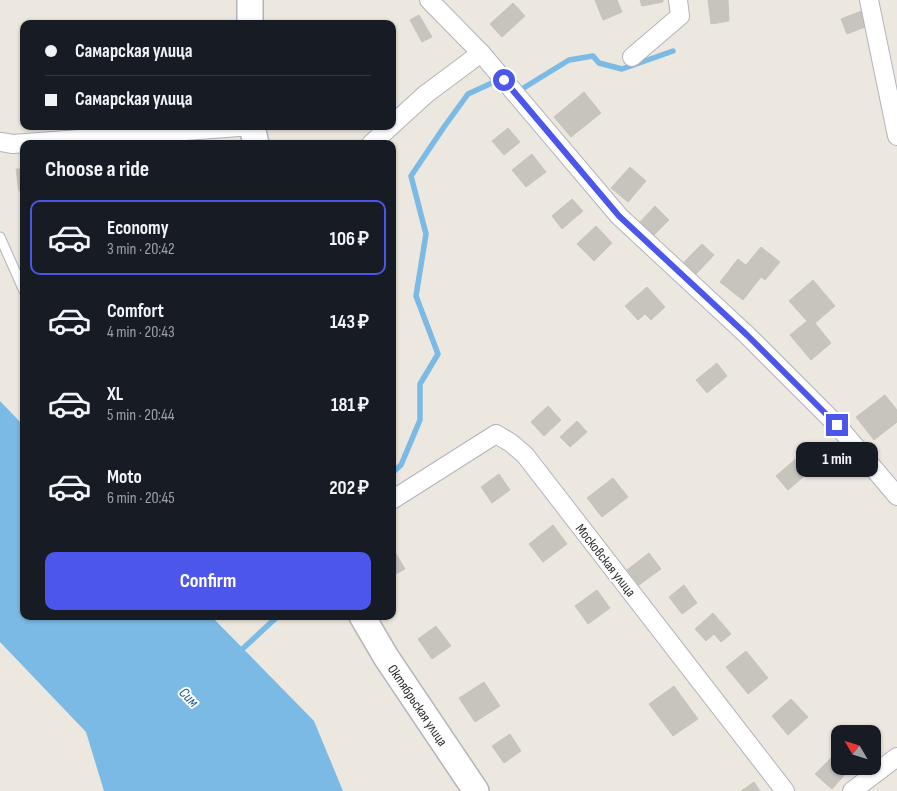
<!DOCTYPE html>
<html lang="en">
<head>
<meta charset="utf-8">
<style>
  body { margin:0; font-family:"Sofia Sans Condensed",sans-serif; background:#20242c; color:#f1f3f6; height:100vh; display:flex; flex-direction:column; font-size:19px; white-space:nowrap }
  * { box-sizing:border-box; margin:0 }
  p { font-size:16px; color:#9ea1a6 }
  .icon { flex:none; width:28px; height:28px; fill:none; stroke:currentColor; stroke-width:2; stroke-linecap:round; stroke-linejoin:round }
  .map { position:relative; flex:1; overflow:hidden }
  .drawer { position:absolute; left:20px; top:140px; width:376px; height:480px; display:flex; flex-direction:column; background:#171b24; border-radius:10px; box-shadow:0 1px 4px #0004 }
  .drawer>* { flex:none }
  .guide { position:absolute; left:20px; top:20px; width:376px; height:110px; border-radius:10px; box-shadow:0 1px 4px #0004; display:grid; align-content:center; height:110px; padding:0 25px; background:#171b24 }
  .needle { width:32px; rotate:308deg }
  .fabs { position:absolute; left:831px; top:725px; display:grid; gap:10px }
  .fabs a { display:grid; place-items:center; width:50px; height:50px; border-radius:10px; background:#171b24; box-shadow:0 1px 4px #0004; font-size:25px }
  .end { position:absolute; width:22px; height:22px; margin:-11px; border:6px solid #4d56ea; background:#fff; box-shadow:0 0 0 2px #fff }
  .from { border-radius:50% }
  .bubble { position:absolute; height:35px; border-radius:10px; background:#171b24; box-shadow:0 1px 4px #0004; font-size:16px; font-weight:700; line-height:35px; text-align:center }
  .guide b { display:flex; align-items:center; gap:18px; height:48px; font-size:19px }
  .guide b+b { border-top:1px solid #363941 }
  .guide i { width:12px; height:12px; background:#f1f3f6 }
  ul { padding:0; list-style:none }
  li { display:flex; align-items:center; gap:15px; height:75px; margin:0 10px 8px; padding:0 15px; border:2px solid transparent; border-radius:10px }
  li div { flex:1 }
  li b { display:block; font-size:19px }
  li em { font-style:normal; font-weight:700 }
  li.on { border-color:#4d56ea }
  li>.icon { width:45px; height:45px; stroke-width:1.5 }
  h2 { padding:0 25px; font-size:22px; line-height:60px }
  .primary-button { display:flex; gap:10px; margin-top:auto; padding:10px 25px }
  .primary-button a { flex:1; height:58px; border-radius:10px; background:#4d56ea; color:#fff; font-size:20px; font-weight:700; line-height:58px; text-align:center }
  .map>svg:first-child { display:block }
</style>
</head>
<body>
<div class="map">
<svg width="897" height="791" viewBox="0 0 897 791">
  <rect width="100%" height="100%" fill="#ece8df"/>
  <polygon fill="#7bbae4" points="0,401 24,426 24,616 211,616 314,721 343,791 104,791 86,732 0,642"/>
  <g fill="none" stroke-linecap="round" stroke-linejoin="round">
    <g stroke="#7bbae4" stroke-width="5.5">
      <polyline points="517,92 569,60 593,56 599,63 622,69 673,51"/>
      <polyline points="392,473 401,465 420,420 420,384 438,354 416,296 426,234 411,176 444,127 468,94 494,82 498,86"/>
      <polyline points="237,654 278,616"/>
    </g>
  </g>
  <g fill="#c7c4be" stroke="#c7c4b8">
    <polygon points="595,0 617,0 622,12 603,20"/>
    <polygon points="640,0 663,0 663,2 642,6"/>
    <polygon points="708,0 728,0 729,21 711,24"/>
    <polygon points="513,3 525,16 502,37 490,24"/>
    <polygon points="864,10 870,25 847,34 841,19"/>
    <polygon points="419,15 432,37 422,42 410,20"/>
    <polygon points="584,92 601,113 571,137 554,117"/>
    <polygon points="508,128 520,142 504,155 492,141"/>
    <polygon points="532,154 546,172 526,187 512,170"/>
    <polygon points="630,167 646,181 628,202 611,188"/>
    <polygon points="16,169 24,169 24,191 19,191"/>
    <polygon points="572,199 583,211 562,229 552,216"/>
    <polygon points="655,206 669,220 654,235 640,222"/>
    <polygon points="596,226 612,243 594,261 577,244"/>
    <polygon points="702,244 714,255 696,274 684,262"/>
    <polygon points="761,247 780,262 765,280 746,265"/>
    <polygon points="738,259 761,277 743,300 720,282"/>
    <polygon points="813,280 835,306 815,323 831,343 811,360 790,335 807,321 789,301"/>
    <polygon points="647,287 665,307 651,320 645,314 638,320 625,306"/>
    <polygon points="717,363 727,376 707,393 696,380"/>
    <polygon points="885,395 897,410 897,422 874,440 856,417"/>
    <polygon points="548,406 561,420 544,436 531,422"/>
    <polygon points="577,421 587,432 570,447 560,437"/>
    <polygon points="798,457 810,471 788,490 776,476"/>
    <polygon points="499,474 510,490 492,503 481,487"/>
    <polygon points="613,478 628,497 602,517 587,498"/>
    <polygon points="553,525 567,544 543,562 529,544"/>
    <polygon points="393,549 405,569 392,576 392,550"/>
    <polygon points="649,553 661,569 639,585 627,570"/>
    <polygon points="684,585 697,603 682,614 669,597"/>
    <polygon points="597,590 610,608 588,624 575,606"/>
    <polygon points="713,613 731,634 721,642 714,634 706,641 695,629"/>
    <polygon points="436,626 451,646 432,659 418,639"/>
    <polygon points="746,651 768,678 748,694 726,667"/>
    <polygon points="484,682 500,706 475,722 459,698"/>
    <polygon points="674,686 698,719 673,736 649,704"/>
    <polygon points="791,699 808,717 788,735 772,716"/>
    <polygon points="510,734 521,751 504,763 492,746"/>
    <polygon points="832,757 840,764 840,766 842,766 848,771 832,789 815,774"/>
    <polygon points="754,782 760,791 741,791"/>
  </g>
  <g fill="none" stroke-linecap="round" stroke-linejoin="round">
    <defs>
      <polyline id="lane" points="0,237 24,291"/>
      <g id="street">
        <polyline points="429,0 481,53 619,216 747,335 837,425 897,496"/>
        <polyline points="869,0 897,136"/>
        <polyline points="632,57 680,16 678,0"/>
        <polyline points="392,125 426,94 481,53"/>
        <polyline points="0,142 13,144 252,126"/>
        <polyline points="371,144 391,126"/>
        <polyline points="392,500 496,434 511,443 525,455 785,791"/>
        <polyline points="852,791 897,757"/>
      </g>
      <g id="secondary">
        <polyline points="250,0 250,24"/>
        <polyline points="252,126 256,144"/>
        <polyline points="362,616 386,657 476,791"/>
      </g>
    </defs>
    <use href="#lane" stroke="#b2b3bd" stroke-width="11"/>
    <use href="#street" stroke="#b2b3bd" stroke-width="20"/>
    <use href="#secondary" stroke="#b2b3bd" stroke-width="28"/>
    <use href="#lane" stroke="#fff" stroke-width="9"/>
    <use href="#street" stroke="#fff" stroke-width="18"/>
    <use href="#secondary" stroke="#fff" stroke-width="25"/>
  </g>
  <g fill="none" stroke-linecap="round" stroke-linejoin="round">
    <polyline stroke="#4d56ea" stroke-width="6" points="504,80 619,216 747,335 837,425"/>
  </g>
  <g text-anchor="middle" stroke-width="4" stroke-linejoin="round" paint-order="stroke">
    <g font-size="14" fill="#2b2b2b" stroke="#fff">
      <text transform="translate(606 560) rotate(52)" y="5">Московская улица</text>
      <text transform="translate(418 705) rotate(56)" y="5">Октябрьская улица</text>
    </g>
    <g font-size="15" font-style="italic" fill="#1a5891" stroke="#fff">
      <text transform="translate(189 697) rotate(46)" y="5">Сим</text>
    </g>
  </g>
</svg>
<div class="fabs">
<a><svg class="needle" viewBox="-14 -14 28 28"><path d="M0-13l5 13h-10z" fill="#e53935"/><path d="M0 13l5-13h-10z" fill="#9ea1a6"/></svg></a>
</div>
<i class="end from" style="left:504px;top:80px"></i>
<i class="end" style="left:837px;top:425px"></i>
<div class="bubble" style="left:796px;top:442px;width:82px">1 min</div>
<div class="guide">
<b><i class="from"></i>Самарская улица</b>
<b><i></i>Самарская улица</b>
</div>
<section class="drawer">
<h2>Choose a ride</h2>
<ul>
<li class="on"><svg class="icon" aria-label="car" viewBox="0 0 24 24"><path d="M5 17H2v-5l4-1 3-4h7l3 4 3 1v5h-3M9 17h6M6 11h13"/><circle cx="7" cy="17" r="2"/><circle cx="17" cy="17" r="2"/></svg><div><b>Economy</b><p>3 min · 20:42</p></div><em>106 ₽</em></li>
<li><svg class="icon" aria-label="car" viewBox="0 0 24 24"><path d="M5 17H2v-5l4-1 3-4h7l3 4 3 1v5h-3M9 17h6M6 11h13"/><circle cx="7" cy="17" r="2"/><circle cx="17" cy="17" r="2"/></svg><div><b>Comfort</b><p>4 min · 20:43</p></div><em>143 ₽</em></li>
<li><svg class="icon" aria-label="car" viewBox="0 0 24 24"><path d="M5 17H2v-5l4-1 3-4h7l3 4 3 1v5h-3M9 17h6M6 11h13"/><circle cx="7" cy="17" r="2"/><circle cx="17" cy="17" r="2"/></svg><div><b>XL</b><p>5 min · 20:44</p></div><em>181 ₽</em></li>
<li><svg class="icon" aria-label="car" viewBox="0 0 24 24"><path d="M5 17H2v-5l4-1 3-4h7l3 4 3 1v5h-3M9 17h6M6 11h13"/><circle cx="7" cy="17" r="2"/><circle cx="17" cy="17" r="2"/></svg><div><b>Moto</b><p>6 min · 20:45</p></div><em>202 ₽</em></li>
</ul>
<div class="primary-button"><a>Confirm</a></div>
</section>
</div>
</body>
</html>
